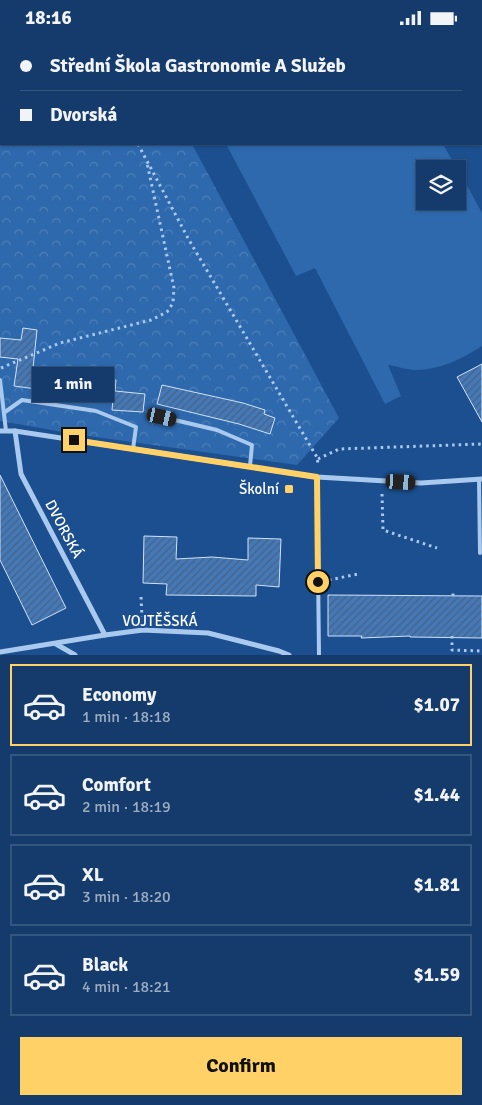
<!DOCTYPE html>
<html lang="en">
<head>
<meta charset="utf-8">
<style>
  body { margin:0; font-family:Signika,sans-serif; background:#214673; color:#f1f3f6; height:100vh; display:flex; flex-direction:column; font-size:19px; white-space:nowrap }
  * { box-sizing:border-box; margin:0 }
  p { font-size:16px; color:#9dadc1 }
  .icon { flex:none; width:28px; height:28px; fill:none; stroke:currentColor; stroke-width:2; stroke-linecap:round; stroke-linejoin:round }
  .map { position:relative; height:620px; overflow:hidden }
  .panel { display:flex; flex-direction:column; background:#143b6b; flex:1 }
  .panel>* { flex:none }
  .banner { position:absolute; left:0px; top:0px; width:482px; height:110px; box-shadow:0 1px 4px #0004,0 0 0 1px #33557e; display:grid; align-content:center; height:110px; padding:0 20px; background:#143b6b }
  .buttons { position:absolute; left:416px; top:125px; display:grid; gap:10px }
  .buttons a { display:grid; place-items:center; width:50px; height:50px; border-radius:0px; background:#143b6b; box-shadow:0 1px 4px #0004,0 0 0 1px #33557e; font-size:25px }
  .end { position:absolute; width:22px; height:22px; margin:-11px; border:6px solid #ffd166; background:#111; box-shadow:0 0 0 2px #111 }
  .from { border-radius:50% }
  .bubble { position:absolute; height:35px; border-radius:0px; background:#143b6b; box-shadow:0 1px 4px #0004,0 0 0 1px #33557e; font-size:16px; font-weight:700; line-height:35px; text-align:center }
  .car { position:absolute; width:15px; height:30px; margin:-15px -8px; border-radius:6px; box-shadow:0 0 4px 1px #0007; background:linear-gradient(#222 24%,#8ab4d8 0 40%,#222 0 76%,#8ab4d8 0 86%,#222 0) }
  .banner b { display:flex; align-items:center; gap:18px; height:48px; font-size:19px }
  .banner b+b { border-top:1px solid #33557e }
  .banner i { width:12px; height:12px; background:#f1f3f6 }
  ul { padding:9px 0 0; list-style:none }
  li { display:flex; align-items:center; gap:15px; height:82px; margin:0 10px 8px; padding:0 10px; border:2px solid #33557e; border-radius:0px }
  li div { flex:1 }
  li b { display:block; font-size:19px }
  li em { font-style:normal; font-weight:700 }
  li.current { border-color:#ffd166 }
  li>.icon { width:45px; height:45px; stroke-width:1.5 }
  .cta { display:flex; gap:10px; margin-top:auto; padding:10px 20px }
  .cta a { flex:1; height:58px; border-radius:0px; background:#ffd166; color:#111; font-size:20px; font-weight:700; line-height:58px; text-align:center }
  .status { display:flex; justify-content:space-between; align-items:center; height:35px; padding:0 25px; background:#143b6b; direction:ltr }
  .status svg { height:14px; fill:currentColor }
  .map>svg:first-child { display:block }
</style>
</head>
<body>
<div class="status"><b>18:16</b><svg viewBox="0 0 49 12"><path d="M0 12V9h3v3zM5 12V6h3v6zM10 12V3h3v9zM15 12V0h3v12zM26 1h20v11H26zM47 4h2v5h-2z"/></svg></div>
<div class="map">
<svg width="482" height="620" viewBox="0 0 482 620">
  <defs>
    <pattern id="forest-crowns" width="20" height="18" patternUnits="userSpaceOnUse" patternTransform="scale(1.25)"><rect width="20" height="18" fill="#2e69ad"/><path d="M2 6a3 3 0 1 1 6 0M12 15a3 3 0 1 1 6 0" fill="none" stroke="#4d80b9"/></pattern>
    <pattern id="building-hatch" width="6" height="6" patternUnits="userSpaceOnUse" patternTransform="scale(1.25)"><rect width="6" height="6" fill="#4478b7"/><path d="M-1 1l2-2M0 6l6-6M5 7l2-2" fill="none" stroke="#486282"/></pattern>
  </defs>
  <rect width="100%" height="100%" fill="#1b4f8f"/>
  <path fill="#2e69ad" d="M 226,109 L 443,109 L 457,134 L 425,134 L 425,166 L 458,166 L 458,134 L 482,178 L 482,311 C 462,324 440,335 415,335 C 406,335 397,331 388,330 L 401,361 L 385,369 L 315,233 L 296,241 Z"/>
  <polygon fill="url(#forest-crowns)" points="0,0 304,0 1,1 1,109 192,109 339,383 297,430 74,399 0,386"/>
  <g fill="url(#building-hatch)" stroke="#cfe3fa">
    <polygon points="23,293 37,295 33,333 116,345 115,356 145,359 143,377 112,375 113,364 14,351 18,324 0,322 0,303 21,305"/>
    <polygon points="482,329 482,387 457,342"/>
    <polygon points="162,350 243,368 265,375 264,379 275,383 270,399 239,389 157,369"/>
    <polygon points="0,440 66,573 32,590 0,525"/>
    <polygon points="144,501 177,502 176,524 212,522 248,525 248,503 281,504 279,552 256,550 256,561 166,560 167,549 143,548"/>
    <polygon points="328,560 482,561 482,603 410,602 410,601 361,603 362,601 328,601"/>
  </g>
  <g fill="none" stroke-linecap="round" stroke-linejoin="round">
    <g stroke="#a9c9ee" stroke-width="3" stroke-dasharray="2.5 4" stroke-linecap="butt">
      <polyline points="213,1 216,0"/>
      <polyline points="138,109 189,205 318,424 317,430"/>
      <polyline points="1,333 60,308 151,285 167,277 173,268 174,253 147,128"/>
      <polyline points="318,424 339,414 482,409"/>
      <polyline points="382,459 383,495 437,513"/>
      <polyline points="329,545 358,539"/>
      <polyline points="453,561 453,557"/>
      <polyline points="141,562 142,582"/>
      <polyline points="452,601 452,615 482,616"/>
    </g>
    <g stroke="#a9c9ee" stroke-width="4">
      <polyline points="0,345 6,396"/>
      <polyline points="5,377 22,365 96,376 136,392 133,414"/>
      <polyline points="162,382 217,395 252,410 250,431"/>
      <polyline points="317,442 319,620"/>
      <polyline points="479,444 480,518"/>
    </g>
    <g stroke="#a9c9ee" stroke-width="5">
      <polyline points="0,396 15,396 317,442 421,448 482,444"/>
      <polyline points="15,396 21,439 105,600"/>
      <polyline points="56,609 75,620"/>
      <polyline points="0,617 105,600 143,595 208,598 279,616 289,620"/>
    </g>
  </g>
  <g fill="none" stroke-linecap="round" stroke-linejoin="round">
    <polyline stroke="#ffd166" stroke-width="6" points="74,405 317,442 318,547"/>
  </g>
  <rect fill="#ffd166" stroke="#1b4f8f" stroke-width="2" x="284" y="449" width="10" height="10" rx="2.5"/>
  <g text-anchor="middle" stroke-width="4" stroke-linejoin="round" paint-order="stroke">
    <g font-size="15" fill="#fff" stroke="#1b4f8f" text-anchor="end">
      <text x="279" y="459">Školní</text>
    </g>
    <g font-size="15" fill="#fff" stroke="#1b4f8f">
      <text transform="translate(64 494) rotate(62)" y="5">DVORSKÁ</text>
      <text x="160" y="591">VOJTĚŠSKÁ</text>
    </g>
  </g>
</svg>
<div class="buttons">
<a><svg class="icon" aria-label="layers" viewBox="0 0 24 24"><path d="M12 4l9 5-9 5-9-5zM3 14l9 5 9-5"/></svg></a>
</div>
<i class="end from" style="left:318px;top:547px"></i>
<i class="end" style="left:74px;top:405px"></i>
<div class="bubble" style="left:32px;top:332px;width:82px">1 min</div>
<i class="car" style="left:162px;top:382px;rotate:103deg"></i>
<i class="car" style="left:401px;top:447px;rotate:93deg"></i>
<div class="banner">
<b><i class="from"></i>Střední Škola Gastronomie A Služeb</b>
<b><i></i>Dvorská</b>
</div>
</div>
<section class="panel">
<ul>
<li class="current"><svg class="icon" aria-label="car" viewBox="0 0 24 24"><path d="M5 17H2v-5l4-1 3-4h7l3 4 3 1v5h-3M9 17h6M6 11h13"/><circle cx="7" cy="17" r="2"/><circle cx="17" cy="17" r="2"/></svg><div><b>Economy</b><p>1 min · 18:18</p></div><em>$1.07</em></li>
<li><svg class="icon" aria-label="car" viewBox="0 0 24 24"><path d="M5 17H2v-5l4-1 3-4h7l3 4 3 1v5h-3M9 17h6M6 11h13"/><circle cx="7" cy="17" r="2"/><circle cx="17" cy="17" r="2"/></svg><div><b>Comfort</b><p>2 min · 18:19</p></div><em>$1.44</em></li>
<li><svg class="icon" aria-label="car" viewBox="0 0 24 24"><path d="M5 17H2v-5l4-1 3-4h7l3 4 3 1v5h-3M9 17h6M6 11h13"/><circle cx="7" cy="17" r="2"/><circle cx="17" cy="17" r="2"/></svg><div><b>XL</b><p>3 min · 18:20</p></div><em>$1.81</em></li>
<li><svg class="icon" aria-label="car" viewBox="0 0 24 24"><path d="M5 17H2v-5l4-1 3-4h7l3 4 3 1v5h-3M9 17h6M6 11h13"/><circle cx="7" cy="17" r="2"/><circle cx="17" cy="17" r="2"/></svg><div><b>Black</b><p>4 min · 18:21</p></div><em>$1.59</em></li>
</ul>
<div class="cta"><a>Confirm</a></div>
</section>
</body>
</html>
